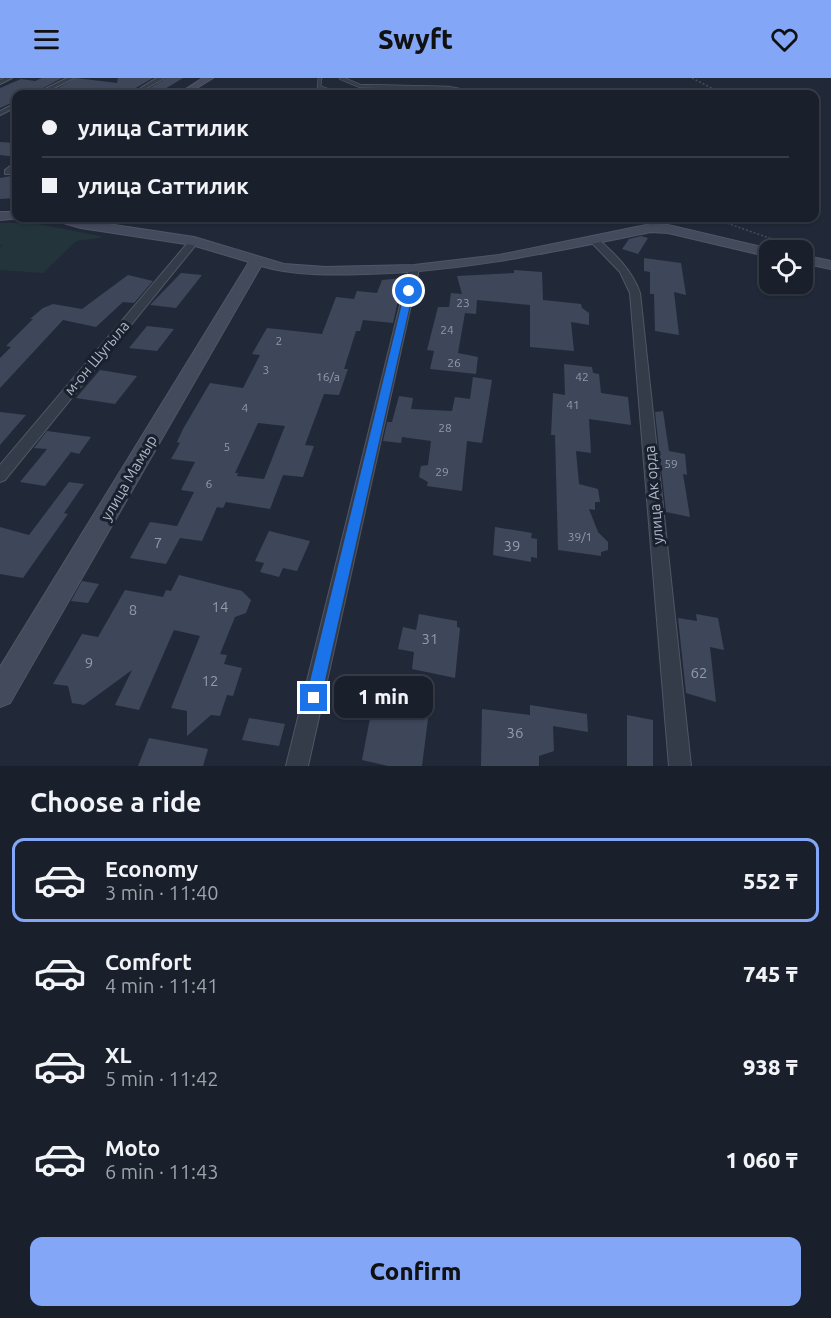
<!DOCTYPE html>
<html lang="en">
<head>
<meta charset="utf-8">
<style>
  body { margin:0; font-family:Ubuntu,sans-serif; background:#222733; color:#f1f3f6; height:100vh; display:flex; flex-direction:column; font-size:22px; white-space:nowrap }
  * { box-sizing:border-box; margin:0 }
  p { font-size:20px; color:#9fa2a9 }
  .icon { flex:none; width:33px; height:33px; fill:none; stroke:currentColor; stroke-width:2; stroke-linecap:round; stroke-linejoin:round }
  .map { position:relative; height:688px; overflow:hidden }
  .drawer { display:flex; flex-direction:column; background:#191f2b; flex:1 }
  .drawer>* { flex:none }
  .hud { position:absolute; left:12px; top:12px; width:807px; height:132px; border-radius:12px; box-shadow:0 2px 4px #0004,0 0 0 2px #373d47; display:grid; align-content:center; height:132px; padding:0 30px; background:#191f2b }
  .tools { position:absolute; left:759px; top:162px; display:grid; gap:12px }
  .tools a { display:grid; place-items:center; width:54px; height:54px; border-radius:12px; background:#191f2b; box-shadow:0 2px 4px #0004,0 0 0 2px #373d47; font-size:30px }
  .end { position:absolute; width:27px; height:27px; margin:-14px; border:8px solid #1a73e8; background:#fff; box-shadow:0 0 0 3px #fff }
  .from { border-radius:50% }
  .bubble { position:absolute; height:42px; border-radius:12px; background:#191f2b; box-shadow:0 2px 4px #0004,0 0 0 2px #373d47; font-size:20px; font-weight:800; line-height:42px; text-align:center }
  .hud b { display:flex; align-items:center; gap:21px; height:57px; font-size:22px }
  .hud b+b { border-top:2px solid #373d47 }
  .hud i { width:15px; height:15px; background:#f1f3f6 }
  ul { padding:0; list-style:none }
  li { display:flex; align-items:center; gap:18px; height:84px; margin:0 12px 9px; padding:0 18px; border:3px solid transparent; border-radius:12px }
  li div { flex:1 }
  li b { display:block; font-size:22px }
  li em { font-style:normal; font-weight:800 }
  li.active { border-color:#83a6f7 }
  li>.icon { width:54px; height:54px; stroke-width:1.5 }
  h2 { padding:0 30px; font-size:27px; line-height:72px }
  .primary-button { display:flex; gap:12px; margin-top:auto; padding:12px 30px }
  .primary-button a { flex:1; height:69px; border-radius:12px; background:#83a6f7; color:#111; font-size:24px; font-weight:800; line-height:69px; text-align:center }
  header { display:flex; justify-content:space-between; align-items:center; height:78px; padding:0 30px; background:#83a6f7; color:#111; font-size:27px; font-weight:800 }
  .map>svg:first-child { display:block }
</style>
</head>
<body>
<header><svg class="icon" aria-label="menu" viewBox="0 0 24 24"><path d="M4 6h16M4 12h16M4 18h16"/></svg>Swyft<svg class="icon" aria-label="heart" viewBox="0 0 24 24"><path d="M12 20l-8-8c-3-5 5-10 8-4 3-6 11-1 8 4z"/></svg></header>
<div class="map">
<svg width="831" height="688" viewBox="0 0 831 688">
  <rect width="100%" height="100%" fill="#212939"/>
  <polygon fill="#23353a" points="0,145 33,145 104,159 76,163 43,195 0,192 0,170 3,166 0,168"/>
  <g fill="#3d4759" fill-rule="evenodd">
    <polygon points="42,0 62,0 32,16 16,16 16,23 0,30 0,10 21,1 35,3"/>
    <polygon points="76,0 117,5 118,0 153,0 134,11 120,10 107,16 51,14"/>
    <polygon points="166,0 183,0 160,14 147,12"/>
    <polygon points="0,64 16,65 16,79 0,77"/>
    <polygon points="16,94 16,120 0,121 0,100 11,98"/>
    <polygon points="641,158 648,160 638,176 622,171 629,161"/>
    <polygon points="644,180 681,185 686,217 674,214 679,257 655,253 654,216 650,216 650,194 644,193"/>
    <polygon points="514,192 542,194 543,222 581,226 582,230 589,235 589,247 571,244 574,273 530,269 530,227 477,222 476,236 465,235 458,275 478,279 476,296 430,291 434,273 427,272 438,229 449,229 451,215 462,216 457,198 514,195"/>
    <polygon points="181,195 202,197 176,230 150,227"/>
    <polygon points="128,197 153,203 134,225 123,224 96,249 63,242 0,310 0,280 11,269 6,268 33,241 30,241 43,230 53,226 82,231"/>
    <path d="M 403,200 L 393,245 L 363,242 L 360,253 L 356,253 L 344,291 L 348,291 L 339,317 L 324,316 L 305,367 L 314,368 L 303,399 L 283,397 L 270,431 L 226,424 L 223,430 L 217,429 L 202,463 L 180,460 L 166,486 L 130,480 L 150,444 L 177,448 L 194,414 L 181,412 L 195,384 L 171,381 L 180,365 L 177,364 L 183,351 L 210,305 L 243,310 L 260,277 L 252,276 L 267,250 L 322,256 L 336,219 L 354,221 L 357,213 L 377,215 L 382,202 ZM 258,345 L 285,348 L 264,401 L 237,398 L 238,395 L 235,395 Z"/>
    <polygon points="147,248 174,251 157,273 129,270"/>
    <polygon points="564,286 592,289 593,295 599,296 601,315 628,319 631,347 589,341 591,375 576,373 579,406 598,411 600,424 595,424 595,432 589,431 598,454 608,464 608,472 601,474 601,478 558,472 555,357 551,357 553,315 565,317"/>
    <polygon points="100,292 137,298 115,326 76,320"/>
    <polygon points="473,299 492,302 482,365 467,363 462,413 427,408 428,404 419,399 421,388 428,387 431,363 402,359 401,365 383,363 387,344 392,344 399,318 413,320 411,331 452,333 455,319 470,321"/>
    <polygon points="663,333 669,373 685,376 687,397 683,396 690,439 666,434 655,334"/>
    <polygon points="0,334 26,337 0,367"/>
    <polygon points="47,353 91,359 79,376 71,374 45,408 20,404 47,371 34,370"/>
    <polygon points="69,404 84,406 64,435 68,436 23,500 0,496 0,449 29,457"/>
    <polygon points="495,449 532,455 531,460 537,461 537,480 531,479 531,484 493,477"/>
    <polygon points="269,453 310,463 297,493 283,490 279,499 260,494 264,485 255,483"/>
    <polygon points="179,497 242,513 251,522 246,535 235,539 220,576 227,577 224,586 242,590 233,618 227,617 220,638 211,637 187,658 187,633 171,630 200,558 174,552 139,632 115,627 132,592 84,627 72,625 68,608 53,606 82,556 98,559 125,512 163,519 166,512 171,513"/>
    <polygon points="82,503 99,506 88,525 71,523"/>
    <polygon points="419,536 457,543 457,549 460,550 455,600 412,591 414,574 398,571 403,549 416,552"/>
    <polygon points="696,536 718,540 724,572 710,569 716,624 686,615 678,540 697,543"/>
    <polygon points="375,614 430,625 422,688 388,688 362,682"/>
    <polygon points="530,627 587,636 588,654 553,648 554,673 539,678 539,688 481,688 482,631 530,637"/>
    <polygon points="627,637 653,642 653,688 627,688"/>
    <polygon points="249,640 285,646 279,668 242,662"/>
    <polygon points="149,660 208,671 203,688 138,688"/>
  </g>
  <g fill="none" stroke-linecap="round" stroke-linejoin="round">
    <defs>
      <g id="lane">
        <polyline points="320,0 319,9 338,16"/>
        <polyline points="341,0 360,8 448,10 480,16"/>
      </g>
      <g id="street">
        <polygon points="4,0 12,0 0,6 0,2"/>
        <polygon points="67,0 74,0 42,16 35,16"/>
        <polygon points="157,0 164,0 137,16 131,16"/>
        <polygon points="16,25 16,29 0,37 0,33"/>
        <polygon points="13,86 16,86 16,91 11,96 5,96 5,92"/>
        <path d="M 591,160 L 597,160 C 615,176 632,192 640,215 L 691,688 L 669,688 L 630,215 L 620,194 L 591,164 Z"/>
        <polygon points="191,161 199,163 5,402 0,404 0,387"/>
        <polygon points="414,188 419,191 308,688 286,688 409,191"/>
      </g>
      <g id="secondary">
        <polygon points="203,0 213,0 187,16 178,16"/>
        <polygon points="0,134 16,134 16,140 21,140 0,142"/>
        <path d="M 46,140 L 68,140 L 194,159 L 284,186 L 325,189 L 414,187 L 499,177 L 651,146 L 668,147 L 775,172 L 770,172 L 770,179 L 668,155 L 651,154 C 556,173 463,194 365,196 C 330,197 295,198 261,188 L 10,625 L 0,629 L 0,589 L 249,184 L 192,167 L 81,150 Z"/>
        <polygon points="802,177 831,183 831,191 802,185"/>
      </g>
    </defs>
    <use href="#lane" stroke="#505664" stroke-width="4.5"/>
    <use href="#street" stroke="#505664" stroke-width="2"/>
    <use href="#secondary" stroke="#505664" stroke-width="2"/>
    <g stroke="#3e5154" stroke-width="1.5" stroke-dasharray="2 2" stroke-linecap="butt">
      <polyline points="692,0 723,16"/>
      <polyline points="712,140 798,170"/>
    </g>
    <use href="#lane" stroke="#353c49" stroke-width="3"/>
    <use href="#street" fill="#353c49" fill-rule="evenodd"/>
    <use href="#secondary" fill="#434a5c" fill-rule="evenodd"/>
  </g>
  <polygon fill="#1a73e8" points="409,211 413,213 321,620 319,625 314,627 308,625 306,620 405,213"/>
  <g text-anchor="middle" stroke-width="6" stroke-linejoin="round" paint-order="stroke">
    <g font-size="12" fill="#939aab">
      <text x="463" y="229">23</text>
      <text x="447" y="256">24</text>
      <text x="279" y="267">2</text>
      <text x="454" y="289">26</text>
      <text x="266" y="296">3</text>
      <text x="328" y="303">16/а</text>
      <text x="582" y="303">42</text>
      <text x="573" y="331">41</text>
      <text x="245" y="334">4</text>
      <text x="445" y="354">28</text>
      <text x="227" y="373">5</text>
      <text x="671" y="390">59</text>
      <text x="442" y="398">29</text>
      <text x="209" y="410">6</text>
      <text x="580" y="463">39/1</text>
    </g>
    <g font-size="15" fill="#b0b6c6" stroke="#1a212e">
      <text transform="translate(97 280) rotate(-50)" y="5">м-он Шугыла</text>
      <text transform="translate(129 400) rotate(-60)" y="5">улица Мамыр</text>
      <text transform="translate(654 417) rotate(-95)" y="5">улица Ак орда</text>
    </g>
    <g font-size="15" fill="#939aab">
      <text x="158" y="470">7</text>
      <text x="512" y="473">39</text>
      <text x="220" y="534">14</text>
      <text x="133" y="537">8</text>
      <text x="430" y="566">31</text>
      <text x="89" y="590">9</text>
      <text x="699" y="600">62</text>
      <text x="210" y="608">12</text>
      <text x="515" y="660">36</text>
    </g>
  </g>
</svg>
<div class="tools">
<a><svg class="icon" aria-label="locate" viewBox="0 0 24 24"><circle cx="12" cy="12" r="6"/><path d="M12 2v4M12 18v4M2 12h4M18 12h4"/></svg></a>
</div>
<i class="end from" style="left:409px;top:213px"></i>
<i class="end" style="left:314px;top:620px"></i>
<div class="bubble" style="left:334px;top:598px;width:99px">1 min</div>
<div class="hud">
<b><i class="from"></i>улица Саттилик</b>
<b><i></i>улица Саттилик</b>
</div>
</div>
<section class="drawer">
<h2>Choose a ride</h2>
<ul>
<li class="active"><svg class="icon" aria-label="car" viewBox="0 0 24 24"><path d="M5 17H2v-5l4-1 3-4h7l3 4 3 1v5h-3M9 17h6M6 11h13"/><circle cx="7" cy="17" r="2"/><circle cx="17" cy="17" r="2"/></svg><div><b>Economy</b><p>3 min · 11:40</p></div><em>552 ₸</em></li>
<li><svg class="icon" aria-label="car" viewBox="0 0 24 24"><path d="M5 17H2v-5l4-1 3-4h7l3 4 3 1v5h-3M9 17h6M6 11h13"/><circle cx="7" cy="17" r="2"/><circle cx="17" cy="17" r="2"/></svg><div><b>Comfort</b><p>4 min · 11:41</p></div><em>745 ₸</em></li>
<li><svg class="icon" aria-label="car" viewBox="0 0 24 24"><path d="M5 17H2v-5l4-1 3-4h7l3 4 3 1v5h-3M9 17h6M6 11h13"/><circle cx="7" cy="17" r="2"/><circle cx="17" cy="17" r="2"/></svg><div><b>XL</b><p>5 min · 11:42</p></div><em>938 ₸</em></li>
<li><svg class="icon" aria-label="car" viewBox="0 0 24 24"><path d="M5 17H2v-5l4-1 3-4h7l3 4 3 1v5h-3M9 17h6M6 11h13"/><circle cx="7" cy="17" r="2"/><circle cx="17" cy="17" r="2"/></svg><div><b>Moto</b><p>6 min · 11:43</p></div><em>1 060 ₸</em></li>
</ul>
<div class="primary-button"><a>Confirm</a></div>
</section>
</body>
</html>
